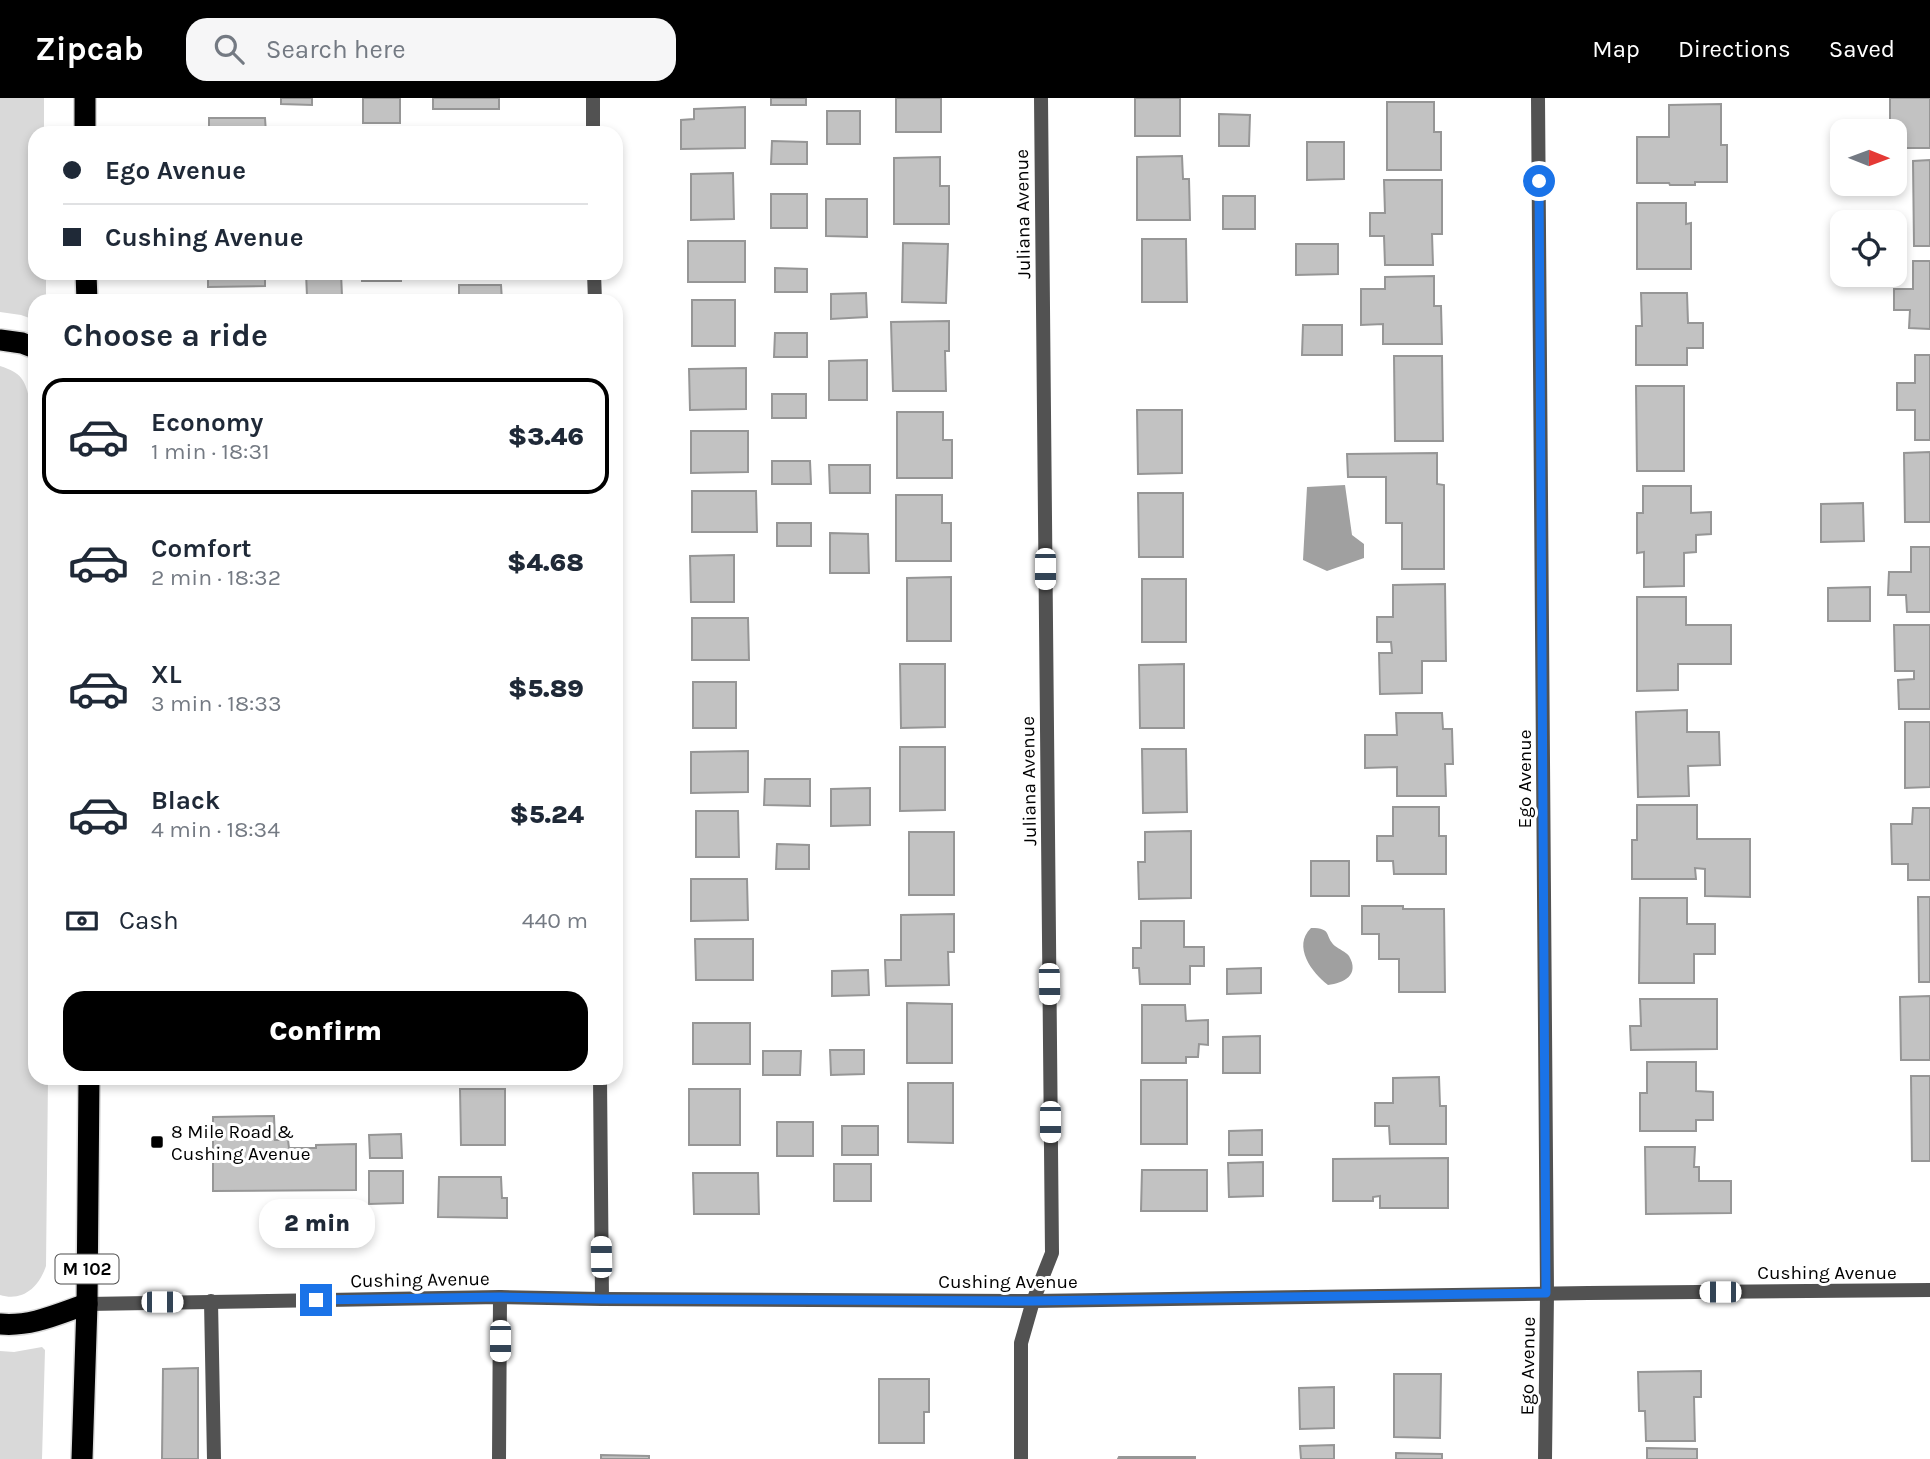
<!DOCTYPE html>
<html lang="en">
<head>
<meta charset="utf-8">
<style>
  body { margin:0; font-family:Karla,sans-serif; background:#f6f6f7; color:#1f2937; height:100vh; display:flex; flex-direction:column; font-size:26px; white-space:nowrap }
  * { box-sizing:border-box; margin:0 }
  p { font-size:23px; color:#747a83 }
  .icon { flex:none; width:38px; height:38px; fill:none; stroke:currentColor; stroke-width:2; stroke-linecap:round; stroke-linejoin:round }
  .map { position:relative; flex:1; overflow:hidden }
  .side { position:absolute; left:28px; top:196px; width:595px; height:791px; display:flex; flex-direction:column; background:#fff; border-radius:21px; box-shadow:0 4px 10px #0003 }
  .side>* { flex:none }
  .banner { position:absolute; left:28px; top:28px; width:595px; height:154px; border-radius:21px; box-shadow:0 4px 10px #0003; display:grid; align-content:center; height:154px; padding:0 35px; background:#fff }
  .needle { width:46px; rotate:91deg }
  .tools { position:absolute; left:1830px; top:21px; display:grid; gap:14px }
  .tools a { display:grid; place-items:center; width:77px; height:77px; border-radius:14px; background:#fff; box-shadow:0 4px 10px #0003; font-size:35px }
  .end { position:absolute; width:32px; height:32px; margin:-16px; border:9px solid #1a73e8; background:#fff; box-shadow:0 0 0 4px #fff }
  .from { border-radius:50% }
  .bubble { position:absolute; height:49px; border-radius:21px; background:#fff; box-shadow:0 4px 10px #0003; font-size:23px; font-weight:800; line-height:49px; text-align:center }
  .car { position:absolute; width:21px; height:42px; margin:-21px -10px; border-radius:9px; box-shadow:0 0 5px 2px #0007; background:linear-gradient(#fff 24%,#345 0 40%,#fff 0 76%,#345 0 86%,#fff 0) }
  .banner b { display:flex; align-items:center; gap:24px; height:66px; font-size:26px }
  .banner b+b { border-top:2px solid #e0e1e3 }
  .banner i { width:18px; height:18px; background:#1f2937 }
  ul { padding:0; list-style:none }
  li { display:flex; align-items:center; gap:21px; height:116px; margin:0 14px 10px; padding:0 21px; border:4px solid transparent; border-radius:21px }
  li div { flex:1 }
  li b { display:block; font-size:26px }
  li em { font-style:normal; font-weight:800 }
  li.active { border-color:#000 }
  li>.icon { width:63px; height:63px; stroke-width:1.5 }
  h2 { padding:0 35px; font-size:32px; line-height:84px }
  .pay { display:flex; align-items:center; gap:18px; height:77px; padding:0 35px; font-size:26px }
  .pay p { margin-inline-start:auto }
  .action { display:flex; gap:14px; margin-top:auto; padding:14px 35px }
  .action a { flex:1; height:80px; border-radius:21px; background:#000; color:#fff; font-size:28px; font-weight:800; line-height:80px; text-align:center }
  header { display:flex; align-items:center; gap:42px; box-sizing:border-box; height:98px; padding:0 35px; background:#000; color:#fff }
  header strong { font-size:33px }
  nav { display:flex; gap:38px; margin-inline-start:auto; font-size:24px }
  .search { width:490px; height:63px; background:#f6f6f7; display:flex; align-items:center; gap:18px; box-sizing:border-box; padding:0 24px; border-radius:21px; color:#747a83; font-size:26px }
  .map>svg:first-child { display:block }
</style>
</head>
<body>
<header>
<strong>Zipcab</strong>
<div class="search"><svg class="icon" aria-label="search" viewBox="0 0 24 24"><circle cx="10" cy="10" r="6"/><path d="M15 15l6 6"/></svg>Search here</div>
<nav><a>Map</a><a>Directions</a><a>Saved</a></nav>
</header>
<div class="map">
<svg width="1930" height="1361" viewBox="0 0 1930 1361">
  <rect width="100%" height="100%" fill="#fff"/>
  <g fill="#d9d9d9">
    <polygon points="0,0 44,0 44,35 35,35 35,175 46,175 46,203 35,203 35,222 21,217 0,214"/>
    <path d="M 0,268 C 22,275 25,282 30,303 L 31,609 L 35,633 L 35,980 L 48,980 L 46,1168 C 39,1189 23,1204 0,1197 Z"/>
    <polygon points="42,1249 45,1252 42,1361 0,1361 0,1253 14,1254"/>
  </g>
  <g fill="#a0a0a0">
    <polygon points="1345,387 1352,437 1364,446 1364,460 1327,473 1303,462 1307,389"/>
    <path d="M 1311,830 C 1333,830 1324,838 1335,848 C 1340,852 1345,853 1349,858 C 1360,877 1344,885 1328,887 C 1312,875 1292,848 1311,830 Z"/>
  </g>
  <g fill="#c2c2c2" stroke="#969696" stroke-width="2">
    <polygon points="281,0 312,0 312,7 281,6"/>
    <rect x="363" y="0" width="37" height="25"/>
    <rect x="433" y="0" width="66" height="11"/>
    <rect x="771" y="0" width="35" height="7"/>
    <rect x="896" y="0" width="45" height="34"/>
    <rect x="1135" y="0" width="45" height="38"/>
    <polygon points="1890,0 1930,0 1930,50 1895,50 1895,33 1890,33"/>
    <polygon points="1387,4 1434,4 1434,34 1441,34 1441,72 1387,72"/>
    <polygon points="1721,6 1721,47 1727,47 1727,84 1695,84 1695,87 1670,87 1669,85 1637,85 1637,39 1669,39 1669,7"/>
    <polygon points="745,9 745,50 681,51 681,22 694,21 694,11"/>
    <rect x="827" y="13" width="33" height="33"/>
    <polygon points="1219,16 1250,17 1249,48 1219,48"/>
    <polygon points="209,20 265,20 266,35 209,35"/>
    <polygon points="772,43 807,44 807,66 771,66"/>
    <polygon points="1307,44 1344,44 1344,81 1307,82"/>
    <polygon points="1182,58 1183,81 1189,81 1190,122 1137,122 1137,59"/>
    <polygon points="940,59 940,88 949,88 949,126 894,126 894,60"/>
    <polygon points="1930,62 1930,148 1914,148 1913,63"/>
    <polygon points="733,75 734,121 691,122 691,76"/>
    <polygon points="1384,82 1442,82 1442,136 1432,136 1433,167 1385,167 1384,138 1370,138 1370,115 1385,115"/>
    <rect x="771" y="96" width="36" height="34"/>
    <rect x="1223" y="98" width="32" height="33"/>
    <polygon points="826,101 867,101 867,139 826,138"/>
    <polygon points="1637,105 1686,105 1686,126 1691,125 1691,171 1637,171"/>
    <polygon points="1142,141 1186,141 1187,204 1142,204"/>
    <rect x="688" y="143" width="57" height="41"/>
    <polygon points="903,145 948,146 946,205 902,204"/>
    <polygon points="1296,146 1338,146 1338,176 1296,177"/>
    <polygon points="1913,163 1930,163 1930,231 1909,230 1910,212 1894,212 1894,191 1913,191"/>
    <polygon points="775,170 807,171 807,194 775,194"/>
    <polygon points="208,175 265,175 265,188 208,189"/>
    <polygon points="306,175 341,175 342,198 307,198"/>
    <rect x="362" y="175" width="39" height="8"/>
    <polygon points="1434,178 1434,208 1441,208 1442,246 1383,246 1383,226 1361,227 1361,191 1385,191 1385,179"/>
    <polygon points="459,187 501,187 502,203 459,203"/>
    <polygon points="866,195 867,219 831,221 831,196"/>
    <polygon points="1641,195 1687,195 1688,225 1703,225 1703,250 1687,250 1687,267 1636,267 1636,228 1642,228"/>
    <rect x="692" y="202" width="43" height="46"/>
    <polygon points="949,223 949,253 945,253 946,293 893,293 891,224"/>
    <polygon points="1303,227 1342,227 1342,257 1302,257"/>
    <polygon points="775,235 807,235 807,259 774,259"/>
    <polygon points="1915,257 1930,257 1930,342 1915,342 1915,312 1897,312 1897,285 1915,285"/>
    <polygon points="1394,258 1442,258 1443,343 1395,343"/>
    <polygon points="867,262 867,302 829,302 829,263"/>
    <polygon points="746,270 746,311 690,312 689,271"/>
    <polygon points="1636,288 1684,288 1684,373 1637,373"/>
    <rect x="772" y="296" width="34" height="24"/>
    <polygon points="1137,312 1182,312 1182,375 1138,376"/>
    <polygon points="897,314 943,314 943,342 952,342 952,380 897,380"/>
    <polygon points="691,333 748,333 748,374 691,375"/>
    <polygon points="1930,354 1930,424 1905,424 1904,355"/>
    <polygon points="1437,355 1437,386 1444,387 1444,471 1402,471 1402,425 1386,425 1386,379 1348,379 1347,356"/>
    <polygon points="772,363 810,363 811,386 772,386"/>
    <polygon points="829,367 870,367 870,395 830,395"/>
    <polygon points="1643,388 1691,388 1691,415 1711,414 1711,436 1696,437 1696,454 1684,455 1684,488 1644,489 1644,454 1637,455 1637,415 1643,415"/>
    <polygon points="692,393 756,393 757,434 692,434"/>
    <polygon points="1138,395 1183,395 1183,459 1139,459"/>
    <polygon points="896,397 942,397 942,425 951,425 951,463 896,463"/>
    <polygon points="1863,405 1864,443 1821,444 1821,406"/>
    <rect x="777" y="425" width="34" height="23"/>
    <polygon points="830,435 868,436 869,475 830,475"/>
    <polygon points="1911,449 1930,449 1930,514 1907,514 1906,497 1888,497 1889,474 1911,474"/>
    <polygon points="734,457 734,504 691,504 690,458"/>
    <polygon points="951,479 951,543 907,543 907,480"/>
    <rect x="1142" y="481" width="44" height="63"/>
    <polygon points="1445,486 1446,563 1422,563 1422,595 1380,596 1379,555 1392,555 1391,544 1377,544 1377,519 1393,519 1393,487"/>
    <polygon points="1870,489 1870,523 1828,523 1828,490"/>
    <polygon points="1637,499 1686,499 1686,527 1731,527 1731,566 1678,566 1678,592 1637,593"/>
    <polygon points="692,520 748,520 749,562 692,562"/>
    <polygon points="1894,527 1930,527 1930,611 1899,611 1898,582 1914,581 1914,573 1895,573"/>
    <polygon points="900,566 945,566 945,629 901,630"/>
    <polygon points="1184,566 1184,630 1140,630 1139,567"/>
    <rect x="693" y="584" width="43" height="46"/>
    <polygon points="1687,612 1687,634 1719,634 1720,667 1688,668 1689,698 1638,699 1636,614"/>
    <polygon points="1396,615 1442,615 1443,631 1452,631 1453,666 1445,666 1446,698 1397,698 1397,669 1365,670 1365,637 1397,637"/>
    <polygon points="1905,624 1930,624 1930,689 1905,690"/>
    <polygon points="900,649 945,649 945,712 900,713"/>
    <polygon points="1142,651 1186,651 1187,714 1143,715"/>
    <polygon points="748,653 748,694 691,695 691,654"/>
    <polygon points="765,681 810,681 810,708 764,707"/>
    <polygon points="870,690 870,727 831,728 831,691"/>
    <polygon points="1637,707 1697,707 1697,741 1750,741 1750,799 1705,798 1705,771 1695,770 1696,781 1632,781 1632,742 1637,742"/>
    <polygon points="1393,709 1439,709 1439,738 1446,738 1446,776 1394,776 1393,763 1377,763 1377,738 1393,738"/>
    <polygon points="1913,710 1930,710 1930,782 1908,782 1908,766 1892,766 1891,726 1912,726"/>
    <polygon points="696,713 738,713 739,759 696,759"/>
    <polygon points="1191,733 1191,800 1139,801 1138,764 1145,764 1145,734"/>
    <rect x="909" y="734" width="45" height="63"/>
    <polygon points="777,746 809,747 809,771 776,771"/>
    <rect x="1311" y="763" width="38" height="35"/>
    <polygon points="691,781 747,781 748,822 691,823"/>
    <polygon points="1918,799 1930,799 1930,884 1919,884"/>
    <polygon points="1640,800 1687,800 1687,826 1715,826 1715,856 1694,856 1694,885 1639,885"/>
    <polygon points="1362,808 1403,808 1403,811 1444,811 1445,894 1399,894 1399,861 1379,861 1379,836 1362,836"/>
    <polygon points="954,816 954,854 948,854 949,887 886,888 885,862 901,862 901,817"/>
    <polygon points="1141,823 1184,823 1184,849 1204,849 1204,868 1190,868 1190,886 1140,886 1139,870 1133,870 1133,850 1141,850"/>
    <polygon points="695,841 753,841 753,882 696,882"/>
    <polygon points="1261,870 1261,895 1227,896 1227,871"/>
    <polygon points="868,872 869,897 832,898 832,873"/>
    <polygon points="1930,898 1930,962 1901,962 1900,899"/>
    <polygon points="1640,901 1717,901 1717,951 1631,952 1630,928 1641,928"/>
    <polygon points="907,905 952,906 952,965 907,965"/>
    <polygon points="1142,907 1185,907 1186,923 1208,922 1208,947 1199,946 1198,959 1186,959 1186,965 1142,965"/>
    <rect x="693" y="925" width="57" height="41"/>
    <polygon points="1260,938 1260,975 1223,975 1223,939"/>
    <polygon points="830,952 864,952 864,976 831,977"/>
    <polygon points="763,953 801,953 800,977 763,977"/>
    <polygon points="1647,964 1696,964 1696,993 1713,994 1713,1022 1696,1022 1696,1033 1640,1033 1640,995 1647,995"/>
    <polygon points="1911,978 1930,978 1930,1063 1912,1063"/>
    <polygon points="1439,979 1440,1008 1446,1008 1446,1046 1390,1046 1389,1028 1375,1028 1375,1005 1393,1005 1393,980"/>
    <rect x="1141" y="982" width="46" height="64"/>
    <polygon points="908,985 953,985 953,1045 908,1044"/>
    <polygon points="460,991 505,991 505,1047 461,1047"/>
    <rect x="689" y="991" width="51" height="56"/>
    <polygon points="274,1018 275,1042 288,1042 289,1050 316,1050 316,1047 356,1046 356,1092 213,1093 213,1019"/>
    <rect x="777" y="1024" width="36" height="34"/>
    <rect x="842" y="1028" width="36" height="29"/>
    <polygon points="1262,1032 1262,1057 1229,1057 1229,1033"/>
    <polygon points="401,1036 402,1060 370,1060 369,1037"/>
    <polygon points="1645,1049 1695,1049 1694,1069 1699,1069 1699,1083 1731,1083 1731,1115 1646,1116"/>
    <polygon points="1448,1060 1448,1110 1380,1110 1380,1098 1373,1099 1373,1103 1333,1103 1333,1061"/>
    <polygon points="1263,1064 1263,1098 1229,1099 1228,1065"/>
    <rect x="834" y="1066" width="37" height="37"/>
    <polygon points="1142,1072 1207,1072 1207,1113 1141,1113"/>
    <polygon points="369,1073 403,1073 403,1105 369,1106"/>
    <polygon points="693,1075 758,1075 759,1116 694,1116"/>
    <polygon points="439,1079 501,1079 502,1100 507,1100 507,1120 438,1119"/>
    <polygon points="198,1270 198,1361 162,1361 163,1271"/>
    <polygon points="1701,1273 1701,1299 1694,1299 1695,1343 1646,1343 1645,1313 1639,1313 1638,1274"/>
    <polygon points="1394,1276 1441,1276 1440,1340 1394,1339"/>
    <polygon points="879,1281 929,1281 929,1314 924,1314 924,1345 879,1345"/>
    <polygon points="1334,1289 1334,1330 1300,1331 1299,1290"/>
    <polygon points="1334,1347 1334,1361 1301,1361 1300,1348"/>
    <polygon points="1647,1350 1697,1351 1697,1361 1647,1361"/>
    <polygon points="1396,1355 1442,1356 1442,1361 1396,1361"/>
    <polygon points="601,1357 649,1358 649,1361 601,1361"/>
    <polygon points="1119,1359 1195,1359 1195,1361 1118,1361"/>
  </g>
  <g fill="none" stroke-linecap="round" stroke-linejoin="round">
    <defs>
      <g id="highway">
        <polyline points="85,0 85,35"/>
        <polyline points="86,175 87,203"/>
        <polyline points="0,242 22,245 35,250"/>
        <path d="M 0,1226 C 31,1229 58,1216 87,1206"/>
        <polyline points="82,1361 87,1206 89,980"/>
      </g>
    </defs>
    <use href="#highway" stroke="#dbdbdb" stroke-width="24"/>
    <polyline stroke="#525252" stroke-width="14" points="211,1203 214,1361"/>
    <g stroke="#525252" stroke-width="14">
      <polyline points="593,0 593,35"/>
      <polyline points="1538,0 1547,1195 1545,1361"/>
      <polyline points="594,175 595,203"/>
      <polyline points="600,980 602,1201"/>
      <polyline points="87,1206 500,1199 602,1201 1033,1203 1588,1195 1930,1192"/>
      <polyline points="499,1361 500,1199"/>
      <polyline points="1021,1361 1021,1245 1033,1203 1052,1155 1041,0"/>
    </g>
    <use href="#highway" stroke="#000" stroke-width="21"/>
  </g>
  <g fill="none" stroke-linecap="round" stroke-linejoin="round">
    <polyline stroke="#1a73e8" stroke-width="9" points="316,1202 500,1199 602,1201 1033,1203 1546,1195 1539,83"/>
  </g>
  <rect fill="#000" stroke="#fff" stroke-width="2.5" x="150" y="1037" width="14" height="14" rx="3.5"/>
  <g text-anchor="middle" stroke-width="6" stroke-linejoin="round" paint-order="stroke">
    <rect fill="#fff" stroke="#4c4c4c" stroke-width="2" x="55.5" y="1156.5" width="63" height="29" rx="5"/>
    <g font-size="18" font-weight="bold" fill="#000">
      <text x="87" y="1177">M 102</text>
    </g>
    <g font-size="19" fill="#000" stroke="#fff">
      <text transform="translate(1022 116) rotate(-91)" y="7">Juliana Avenue</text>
      <text transform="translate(1524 681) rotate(-90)" y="7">Ego Avenue</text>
      <text transform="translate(1028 683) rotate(-91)" y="7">Juliana Avenue</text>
      <text x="1827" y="1181">Cushing Avenue</text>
      <text transform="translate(420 1181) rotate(-1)" y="7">Cushing Avenue</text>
      <text x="1008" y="1190">Cushing Avenue</text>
      <text transform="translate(1527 1268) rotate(-89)" y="7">Ego Avenue</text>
    </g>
    <g font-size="19" fill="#000" stroke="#fff" text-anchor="start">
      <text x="171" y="1040">8 Mile Road &amp;<tspan x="171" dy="22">Cushing Avenue</tspan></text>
    </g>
  </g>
</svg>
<div class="tools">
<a><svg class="needle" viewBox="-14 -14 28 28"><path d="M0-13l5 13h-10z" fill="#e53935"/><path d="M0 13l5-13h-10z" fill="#747a83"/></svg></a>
<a><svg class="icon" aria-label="locate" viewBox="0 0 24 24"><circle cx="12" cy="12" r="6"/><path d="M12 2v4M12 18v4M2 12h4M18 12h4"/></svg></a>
</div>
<i class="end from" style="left:1539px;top:83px"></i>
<i class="end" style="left:316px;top:1202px"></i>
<div class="bubble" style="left:259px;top:1101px;width:116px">2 min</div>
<i class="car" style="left:1045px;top:471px;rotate:180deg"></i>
<i class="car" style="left:1049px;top:886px;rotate:179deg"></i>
<i class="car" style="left:1050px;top:1024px;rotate:180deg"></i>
<i class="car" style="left:601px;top:1159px;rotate:359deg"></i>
<i class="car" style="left:1720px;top:1194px;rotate:270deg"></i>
<i class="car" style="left:162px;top:1204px;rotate:90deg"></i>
<i class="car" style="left:500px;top:1243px;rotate:180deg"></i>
<div class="banner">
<b><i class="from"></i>Ego Avenue</b>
<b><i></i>Cushing Avenue</b>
</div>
<section class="side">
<h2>Choose a ride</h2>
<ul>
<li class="active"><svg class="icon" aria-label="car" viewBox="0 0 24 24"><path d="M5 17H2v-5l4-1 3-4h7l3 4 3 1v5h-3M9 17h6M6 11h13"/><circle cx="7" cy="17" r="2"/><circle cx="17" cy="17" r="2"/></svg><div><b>Economy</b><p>1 min · 18:31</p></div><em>$3.46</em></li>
<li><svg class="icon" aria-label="car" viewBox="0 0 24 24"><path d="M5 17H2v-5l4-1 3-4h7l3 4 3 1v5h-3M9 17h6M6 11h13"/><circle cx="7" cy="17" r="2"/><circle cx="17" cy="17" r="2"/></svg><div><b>Comfort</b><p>2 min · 18:32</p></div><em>$4.68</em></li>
<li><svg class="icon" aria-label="car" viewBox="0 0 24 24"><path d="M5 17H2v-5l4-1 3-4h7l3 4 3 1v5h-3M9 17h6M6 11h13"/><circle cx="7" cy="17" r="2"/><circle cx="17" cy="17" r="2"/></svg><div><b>XL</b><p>3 min · 18:33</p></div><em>$5.89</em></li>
<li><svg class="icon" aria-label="car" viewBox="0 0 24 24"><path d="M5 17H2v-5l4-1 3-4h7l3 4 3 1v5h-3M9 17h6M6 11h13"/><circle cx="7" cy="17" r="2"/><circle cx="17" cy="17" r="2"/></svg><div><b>Black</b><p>4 min · 18:34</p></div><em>$5.24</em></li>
</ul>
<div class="pay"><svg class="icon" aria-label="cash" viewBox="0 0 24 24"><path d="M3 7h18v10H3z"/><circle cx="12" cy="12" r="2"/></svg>Cash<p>440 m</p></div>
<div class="action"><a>Confirm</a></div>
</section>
</div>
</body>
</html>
